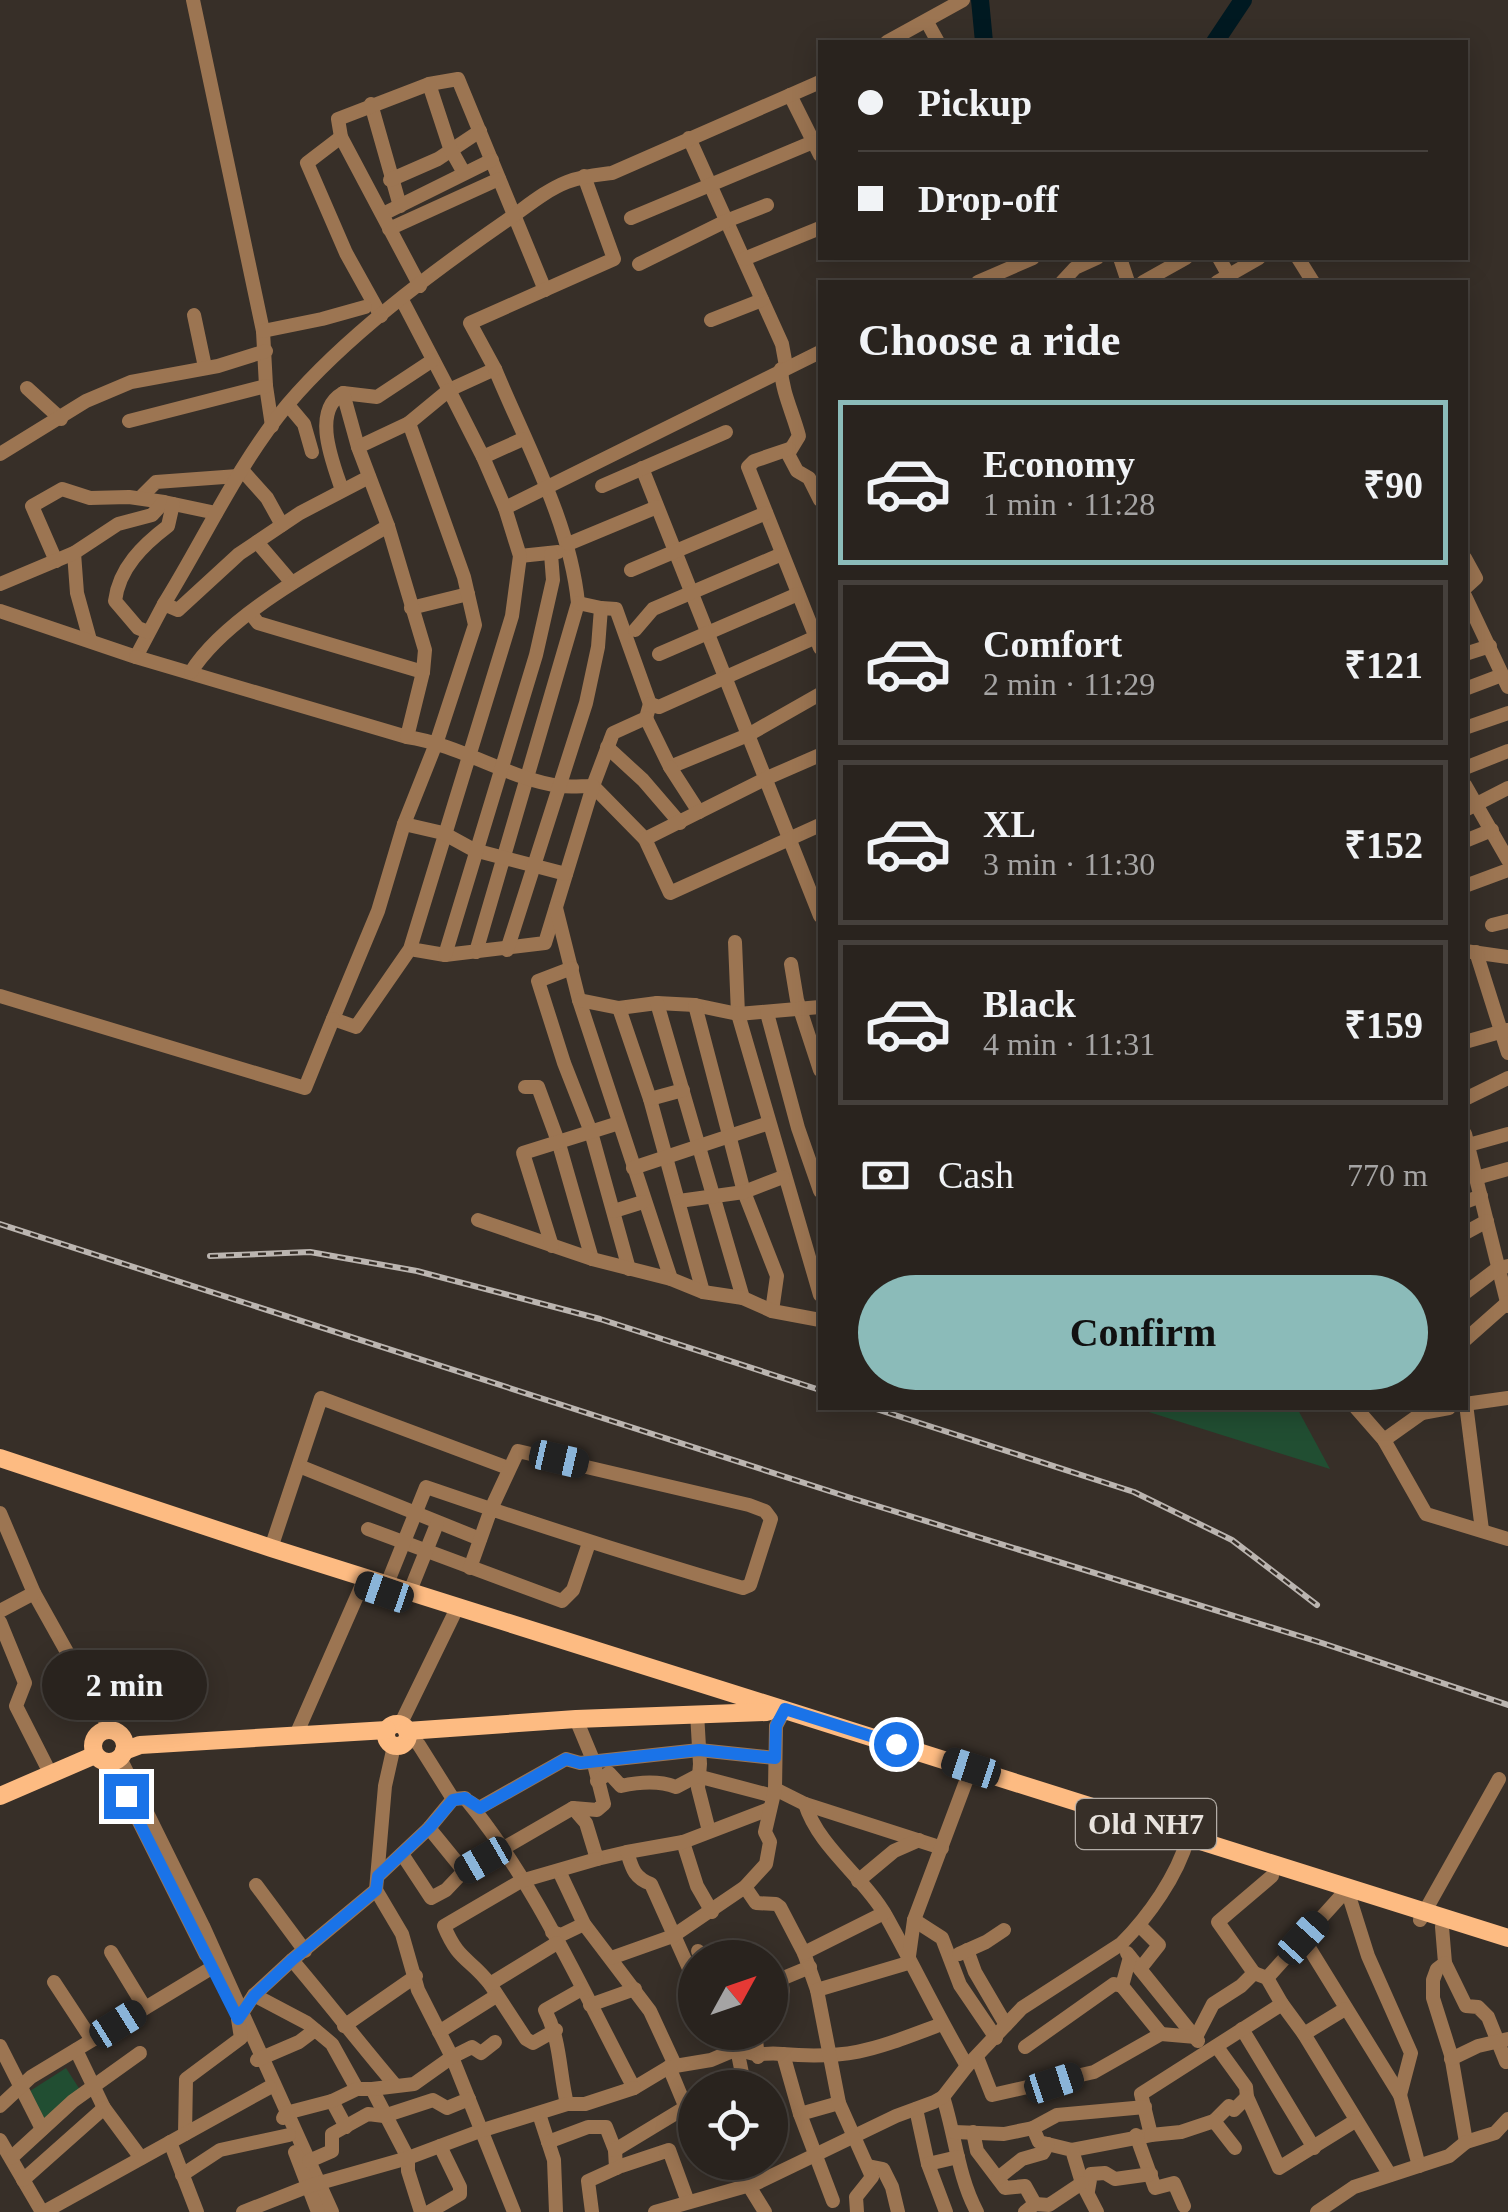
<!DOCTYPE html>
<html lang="en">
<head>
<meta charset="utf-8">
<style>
  body { margin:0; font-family:"Times New Roman",serif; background:#352f2b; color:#f1f3f6; height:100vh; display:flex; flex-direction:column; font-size:38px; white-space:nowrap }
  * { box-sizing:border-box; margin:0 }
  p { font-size:32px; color:#a5a4a4 }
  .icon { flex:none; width:55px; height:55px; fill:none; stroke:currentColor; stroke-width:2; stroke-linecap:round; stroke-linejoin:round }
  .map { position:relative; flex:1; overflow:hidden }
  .details { position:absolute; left:818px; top:280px; width:650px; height:1130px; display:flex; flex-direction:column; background:#29231e; border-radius:0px; box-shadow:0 5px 25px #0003,0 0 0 2px #45403c }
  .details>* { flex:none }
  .banner { position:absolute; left:818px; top:40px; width:650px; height:220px; border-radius:0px; box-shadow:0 5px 25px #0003,0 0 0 2px #45403c; display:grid; align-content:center; height:220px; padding:0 40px; background:#29231e }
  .needle { width:65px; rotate:50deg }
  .buttons { position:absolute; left:678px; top:1940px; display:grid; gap:20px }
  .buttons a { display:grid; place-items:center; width:110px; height:110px; border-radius:50%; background:#29231e; box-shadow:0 5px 25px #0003,0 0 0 2px #45403c; font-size:50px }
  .end { position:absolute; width:45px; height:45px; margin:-22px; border:12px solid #1a73e8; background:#fff; box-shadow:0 0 0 5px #fff }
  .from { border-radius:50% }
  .bubble { position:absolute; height:70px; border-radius:35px; background:#29231e; box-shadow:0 5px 25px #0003,0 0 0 2px #45403c; font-size:32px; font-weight:600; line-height:70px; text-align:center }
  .car { position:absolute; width:30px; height:60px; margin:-30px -15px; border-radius:12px; box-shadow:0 0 8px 2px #0007; background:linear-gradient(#222 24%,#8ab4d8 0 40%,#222 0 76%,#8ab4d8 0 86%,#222 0) }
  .banner b { display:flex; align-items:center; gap:35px; height:95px; font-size:38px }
  .banner b+b { border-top:2px solid #45403c }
  .banner i { width:25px; height:25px; background:#f1f3f6 }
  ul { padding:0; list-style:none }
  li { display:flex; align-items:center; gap:30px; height:165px; margin:0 20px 15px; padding:0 20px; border:5px solid #45403c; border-radius:0px }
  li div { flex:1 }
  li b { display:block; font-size:38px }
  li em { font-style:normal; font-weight:600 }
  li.current { border-color:#8bbbb9 }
  li>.icon { width:90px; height:90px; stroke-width:1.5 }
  h2 { padding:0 40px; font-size:45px; line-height:120px }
  .pay { display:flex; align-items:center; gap:25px; height:110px; padding:0 40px; font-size:38px }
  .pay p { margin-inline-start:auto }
  .primary-button { display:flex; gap:20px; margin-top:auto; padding:20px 40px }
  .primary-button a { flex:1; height:115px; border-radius:60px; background:#8bbbb9; color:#111; font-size:40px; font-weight:600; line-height:115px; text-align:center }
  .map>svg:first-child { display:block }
</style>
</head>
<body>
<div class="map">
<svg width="1508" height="2212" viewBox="0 0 1508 2212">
  <rect width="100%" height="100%" fill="#372f28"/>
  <g fill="#214e32">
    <polygon points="1136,1408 1297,1408 1330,1469"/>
    <polygon points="66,2068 82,2093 46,2122 30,2091"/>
  </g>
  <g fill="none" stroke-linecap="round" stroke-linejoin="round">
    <g stroke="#001921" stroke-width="18">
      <polyline points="980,0 984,42"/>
      <polyline points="1215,42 1243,0"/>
    </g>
    <g stroke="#9c7552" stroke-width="14">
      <polyline points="193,0 263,331 266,386 272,426"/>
      <polyline points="927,22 938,42"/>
      <polyline points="887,42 963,0"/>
      <polyline points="429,84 458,79 545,290"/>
      <polyline points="790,95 820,155"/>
      <polyline points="371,104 400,206"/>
      <polyline points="341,137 307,163 346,253 381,316"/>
      <polyline points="689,138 782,344 786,366"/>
      <polyline points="390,180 438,159 480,131"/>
      <polyline points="383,214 492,160"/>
      <polyline points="631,218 813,142"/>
      <polyline points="389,229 499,179"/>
      <polyline points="1120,258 1128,282"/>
      <polyline points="1219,258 1229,276"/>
      <polyline points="1298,258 1313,282"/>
      <polyline points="744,259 820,228"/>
      <polyline points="639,264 726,221 767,205"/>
      <polyline points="978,282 1033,258"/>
      <polyline points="1062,282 1075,268 1097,258"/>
      <polyline points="1143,282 1186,258"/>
      <polyline points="1217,282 1259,258"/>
      <polyline points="420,286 341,137 338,119 429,84 450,148 464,173"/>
      <path d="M 402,300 L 449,390 L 495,369 C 526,444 570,522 578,603 L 476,952"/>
      <polyline points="194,315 205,367"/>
      <polyline points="711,320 762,300"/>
      <polyline points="263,331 322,319 365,307"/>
      <polyline points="495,369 470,323 614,259 584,176"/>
      <path d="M 781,369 C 782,392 793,413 799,436 L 788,454 L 797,471 L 809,478 L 820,500"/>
      <polyline points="27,388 61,419"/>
      <polyline points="343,393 377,397 433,360"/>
      <polyline points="288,405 304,424 312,452"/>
      <polyline points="129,421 266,386"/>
      <polyline points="789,449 754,461 748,467 820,648"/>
      <polyline points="0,454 86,401 131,382 218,366 266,351"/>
      <polyline points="483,457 523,439"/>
      <polyline points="642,468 820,916"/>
      <polyline points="242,470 267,498 282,525"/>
      <polyline points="602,486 726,432"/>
      <path d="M 342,490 C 333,463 311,411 343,393 L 358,447"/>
      <polyline points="140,498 156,482 238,476"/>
      <polyline points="505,508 820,352"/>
      <polyline points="257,542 292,583"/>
      <polyline points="568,544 657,507"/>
      <polyline points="74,553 77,593 90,640"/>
      <polyline points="520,556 558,552"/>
      <polyline points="1465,558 1476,578 1465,588"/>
      <polyline points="56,561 32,506 62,489 90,498 129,497 164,502"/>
      <polyline points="631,570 766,513"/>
      <polyline points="0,584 74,553 118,524 152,515 164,502 216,513"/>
      <polyline points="1465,596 1508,687"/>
      <path d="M 164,604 C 205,538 238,464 288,404 C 345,337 431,273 503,223 C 524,209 544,191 567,182 C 582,176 596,175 612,173 L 820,82"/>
      <polyline points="411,608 468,594"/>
      <polyline points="601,608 616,609 650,704"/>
      <polyline points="0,611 136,657 164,604 178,610 239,554 300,513 369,477"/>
      <polyline points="251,614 258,623 423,672"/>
      <polyline points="635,630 653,609 782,554"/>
      <path d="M 148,632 L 138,628 L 115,601 C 119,568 143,545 168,526 L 173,504"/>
      <polyline points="816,637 659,707 650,704 646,718 613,733 593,786 645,839 670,893 820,825"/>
      <polyline points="659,654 798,594"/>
      <polyline points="1465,654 1490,646"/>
      <path d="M 136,657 L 407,737 C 461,745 511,780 560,786 C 571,787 582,786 593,786 L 545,943 L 445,955 L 410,949 L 356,1027 L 333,1019 L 378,911 L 404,824 L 437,741 L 475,625 L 464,577 L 409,423 L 449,390 L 483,457 L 505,508 L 520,556 L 512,616 L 410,949"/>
      <path d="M 191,672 C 227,614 329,561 388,526"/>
      <polyline points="1465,689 1502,675"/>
      <polyline points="646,718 670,767 748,735 820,694"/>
      <polyline points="1465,728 1508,713"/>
      <polyline points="407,737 423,672 425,650 388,526 358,447 409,423"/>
      <polyline points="607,747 643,780 680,823"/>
      <polyline points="670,767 699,812"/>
      <polyline points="1465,768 1508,751"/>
      <polyline points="1465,785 1508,860"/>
      <polyline points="1465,810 1508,788"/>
      <polyline points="404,824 443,833 474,850 566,874"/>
      <polyline points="645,839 767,778 820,755"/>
      <polyline points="1465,841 1492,830"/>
      <polyline points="1465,886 1508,870"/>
      <polyline points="556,908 579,1000 671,1279"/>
      <polyline points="1492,925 1508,921"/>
      <polyline points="735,942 738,1014 820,1295"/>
      <polyline points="507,950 586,703 598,647 601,608 578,603"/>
      <polyline points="1465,951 1508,957"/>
      <polyline points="1476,952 1508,1053"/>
      <polyline points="445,955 536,655 553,580 551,554"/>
      <polyline points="791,964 797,1000 820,1070"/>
      <polyline points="572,968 538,981 564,1063 591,1132 629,1269"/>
      <polyline points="0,996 305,1088 333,1019"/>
      <polyline points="579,1000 619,1008 657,1003 695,1005 738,1014 820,1007"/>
      <polyline points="657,1003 743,1298"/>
      <polyline points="695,1005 744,1192 777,1276 772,1311"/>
      <polyline points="619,1008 650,1099 703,1292"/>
      <polyline points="767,1013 798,1128 820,1191"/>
      <polyline points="1465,1042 1507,1030"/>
      <polyline points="525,1087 538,1087 559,1144 592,1259"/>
      <polyline points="650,1099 683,1090"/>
      <polyline points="1465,1099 1508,1078"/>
      <polyline points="1465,1134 1508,1306"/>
      <polyline points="1465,1146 1508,1134"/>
      <polyline points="633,1168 769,1123"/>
      <polyline points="1476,1178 1508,1169"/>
      <polyline points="679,1201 744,1192 783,1177"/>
      <polyline points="1465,1202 1481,1196"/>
      <polyline points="614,1211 643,1202"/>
      <polyline points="478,1220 592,1259 671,1279 703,1292 743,1298 772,1311 820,1320"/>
      <polyline points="1465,1233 1487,1221"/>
      <polyline points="552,1246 523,1153 619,1123"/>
      <polyline points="1465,1293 1498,1268 1508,1266"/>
      <polyline points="1465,1340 1508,1302"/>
      <polyline points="1465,1404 1508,1398"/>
      <polyline points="1466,1404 1482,1530"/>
      <polyline points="1356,1408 1384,1440 1426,1514 1508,1539"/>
      <polyline points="1418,1408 1422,1413 1449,1408"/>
      <polyline points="1384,1440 1422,1413"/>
      <polyline points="299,1466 480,1539"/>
      <polyline points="0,1513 34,1593 110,1729"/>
      <polyline points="368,1529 562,1601 573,1590 589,1543"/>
      <polyline points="271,1548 321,1398 508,1468"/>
      <path d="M 387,1584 L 426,1487 C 531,1523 636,1557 743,1588 L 750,1585 L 771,1519 L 765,1511 L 749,1505 L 518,1451 L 491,1509 L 470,1568"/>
      <polyline points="410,1591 437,1524"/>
      <polyline points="0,1611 34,1593"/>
      <polyline points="0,1622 25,1683 16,1706 46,1765"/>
      <polyline points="697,1713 700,1764 698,1788 709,1831"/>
      <path d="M 576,1719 L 593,1760 L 604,1804 L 597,1810 L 573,1808 L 586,1823 L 597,1859 L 627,1852 C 632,1868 634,1878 651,1884 L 695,1982"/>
      <polyline points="400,1725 458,1606"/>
      <polyline points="408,1734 419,1745 453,1799"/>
      <polyline points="296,1735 365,1578"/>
      <polyline points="394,1746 385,1786 376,1890 402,1934 418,1990 452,2057 514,2212"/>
      <polyline points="120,1758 203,1926 332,2212"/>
      <polyline points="109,1762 206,1955"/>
      <path d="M 597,1781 L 609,1773 L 621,1786 C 639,1782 658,1780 676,1787 L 697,1776 L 773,1796"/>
      <polyline points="775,1789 805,1804 942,1848"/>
      <path d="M 453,1799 L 465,1798 C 535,1882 583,1992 634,2088 L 669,2067 L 711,2060 L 737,2049 C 762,2058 760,2052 782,2054 C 853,2060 877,2048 942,2024"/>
      <polyline points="470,1802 479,1808 566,1759 580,1763 699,1750 775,1758"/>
      <path d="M 805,1804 C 819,1848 864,1877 886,1916 C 914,1966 938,2017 967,2066"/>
      <polyline points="683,1842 697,1886 712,1912"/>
      <polyline points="627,1852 683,1842 769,1809"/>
      <polyline points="402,1854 431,1898 446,1890 464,1871 429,1828"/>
      <polyline points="464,1871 573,1808"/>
      <polyline points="559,1871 584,1924 650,2011 675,2065"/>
      <polyline points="378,1876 429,1828 453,1799"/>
      <polyline points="858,1881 894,1851 919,1840"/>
      <polyline points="256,1885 305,1951"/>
      <polyline points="745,1887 756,1903 776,1904 780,1907 804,1953 817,1990"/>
      <polyline points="1350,1899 1368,1956 1411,2053 1400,2095"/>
      <polyline points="914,1920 942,1938 960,1985 996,2038"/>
      <polyline points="1420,1920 1499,1779"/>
      <polyline points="1139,1925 1159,1945 1140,1969"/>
      <polyline points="1442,1927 1445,1963 1437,1969 1433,1980 1433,1998 1451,2055 1466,2142 1495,2133 1508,2119"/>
      <polyline points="552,1932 561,1935 584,1924"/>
      <polyline points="1303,1938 1400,2095 1419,2166"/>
      <polyline points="967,1950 975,1972 1006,2025"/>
      <polyline points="698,1951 701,1958"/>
      <polyline points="111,1952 145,2008"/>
      <polyline points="804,1953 884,1913"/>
      <polyline points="1127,1953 1198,2041"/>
      <polyline points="959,1954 986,1942 1004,1930"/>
      <polyline points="611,1958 673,1936 745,1887 766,1864 770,1842 765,1832 775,1789 776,1726 785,1709"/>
      <path d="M 292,1960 C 327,2001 360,2044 395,2085"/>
      <polyline points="1445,1963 1466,2006 1478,2007 1488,2017 1506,2062"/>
      <polyline points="1254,1973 1218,1922 1272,1876"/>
      <polyline points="1267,1978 1341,1896"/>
      <polyline points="54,1982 92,2040"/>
      <path d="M 490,1984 C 469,1957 459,1962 444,1926 L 521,1881 L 597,1859"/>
      <polyline points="1122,1986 1161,2034"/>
      <polyline points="254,1995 307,2023 332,2044 357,2089 372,2089 408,2158 408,2171 421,2212"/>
      <polyline points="770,1999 783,1992 781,1979 810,1967"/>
      <polyline points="1282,2004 1304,2034 1390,2175"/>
      <polyline points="590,2005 635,1989"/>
      <polyline points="344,2026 416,1976"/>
      <polyline points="1242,2029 1314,2148"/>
      <polyline points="556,2030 533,2043 526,2039 490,1984 557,1943"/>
      <polyline points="439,2032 496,1996"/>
      <polyline points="719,2032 728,2051"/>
      <polyline points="755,2032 758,2057"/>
      <polyline points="1304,2034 1345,2009"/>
      <polyline points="0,2046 42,2129"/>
      <polyline points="1025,2047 1114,1984 1122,1986 1130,1957"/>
      <polyline points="1217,2047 1246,2087 1247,2097 1279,2168 1355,2121"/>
      <polyline points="737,2049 745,2088"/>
      <polyline points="76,2050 104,2108"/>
      <polyline points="783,2054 800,2114 833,2201"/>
      <polyline points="977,2057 992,2095 1094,2072 1161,2034 1196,2037 1213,2004 1241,1986 1254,1973 1267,1978 1282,2004 1141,2094 1151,2135 1072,2150"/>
      <polyline points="1451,2059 1478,2046 1508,2039"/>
      <polyline points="257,2060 299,2042 315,2030"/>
      <polyline points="669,2067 686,2108"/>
      <polyline points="723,2088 743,2076"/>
      <polyline points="372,2089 414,2084 452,2057 472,2047 481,2053 495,2042"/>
      <path d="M 943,2097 C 955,2134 958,2177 977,2212"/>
      <polyline points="332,2101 346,2127"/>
      <path d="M 567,2104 C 559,2071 561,2041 545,2010 L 582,1989"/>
      <polyline points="0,2106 31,2077 213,1967"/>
      <polyline points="916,2109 928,2164 946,2212"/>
      <polyline points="539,2114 554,2160 556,2212"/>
      <polyline points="800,2114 839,2103"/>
      <polyline points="283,2118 286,2113 332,2101 357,2089"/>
      <polyline points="1214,2121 1229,2106 1234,2110 1247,2097"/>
      <polyline points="1033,2128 1057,2115 1145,2107"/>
      <polyline points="954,2132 1004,2134 1033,2128 1039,2142 1072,2150 1082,2183 1097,2212"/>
      <polyline points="973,2132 977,2151 1005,2188 1025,2186 1035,2204 1025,2212"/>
      <polyline points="185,2134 186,2079 241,2038 238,2019 254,1995 292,1960 376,1890"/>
      <polyline points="1136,2135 1155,2188 1174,2183 1184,2206"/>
      <polyline points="1151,2135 1181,2132 1214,2121 1235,2148"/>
      <polyline points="0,2140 42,2212"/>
      <polyline points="170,2142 197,2212"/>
      <polyline points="548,2142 588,2127 606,2127 615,2150 616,2168"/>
      <polyline points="615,2150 681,2110 695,2106"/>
      <polyline points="295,2152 318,2212"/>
      <polyline points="11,2158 73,2101 140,2053"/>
      <polyline points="309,2161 332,2151 332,2134 368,2114 384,2116 433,2100 447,2108 469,2099"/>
      <polyline points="746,2162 749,2186 765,2212"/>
      <polyline points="928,2164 958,2157"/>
      <polyline points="868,2166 883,2169 892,2187 898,2212"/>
      <polyline points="182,2175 220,2150 289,2135"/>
      <polyline points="998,2178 1022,2159 1043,2153 1048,2144"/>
      <polyline points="23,2180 104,2108 141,2158"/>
      <polyline points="1088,2191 1091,2174 1105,2173 1115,2179 1151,2174"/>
      <polyline points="1035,2204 1049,2205 1082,2183"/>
      <polyline points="44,2212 270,2087"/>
      <polyline points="243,2212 309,2186 408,2158 480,2131 567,2104 585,2104 634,2088"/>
      <polyline points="429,2212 460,2194 460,2187 440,2146"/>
      <polyline points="592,2212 588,2181 621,2166 669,2150 688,2202"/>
      <path d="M 655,2212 L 757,2183 L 896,2116 L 934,2102 L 943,2097 L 967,2066 L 1022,2008 L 1121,1944 C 1149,1916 1177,1876 1188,1838"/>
      <polyline points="857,2212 856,2197 872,2177 839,2103 817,1990 908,1963 914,1920 971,1768"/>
      <polyline points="1317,2212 1354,2187 1449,2156 1466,2142"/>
    </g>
    <g stroke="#fdbb82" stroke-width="18">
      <polyline points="0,1458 271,1548 1508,1938"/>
      <circle cx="397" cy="1735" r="11"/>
      <circle cx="109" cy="1746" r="16"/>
      <polyline points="407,1731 576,1719 767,1712"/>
      <polyline points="124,1751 140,1745 387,1730"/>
      <polyline points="0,1796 95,1755"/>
    </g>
    <defs>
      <g id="rail">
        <polyline points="0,1224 848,1497 1322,1643 1508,1705"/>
        <polyline points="210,1256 310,1252 417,1271 600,1319 820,1390"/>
        <polyline points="873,1408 1134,1492 1232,1540 1317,1605"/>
      </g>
    </defs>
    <use href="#rail" stroke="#bbb5b0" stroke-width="6"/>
    <use href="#rail" stroke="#372f28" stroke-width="2.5" stroke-dasharray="8" stroke-linecap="butt"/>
  </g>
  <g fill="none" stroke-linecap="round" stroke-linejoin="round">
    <polyline stroke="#1a73e8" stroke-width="12" points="126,1796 238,2019 254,1996 292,1960 376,1890 378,1876 429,1828 453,1800 465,1798 480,1808 566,1759 580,1763 699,1750 775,1758 776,1726 785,1709 896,1744"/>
  </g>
  <g text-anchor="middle" stroke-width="8" stroke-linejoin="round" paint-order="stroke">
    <rect fill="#372f28" stroke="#b3ada7" stroke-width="2.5" x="1076" y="1799" width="140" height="50" rx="8"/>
    <g font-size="30" font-weight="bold" fill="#e8e3de">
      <text x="1146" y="1834">Old NH7</text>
    </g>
  </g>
</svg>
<div class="buttons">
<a><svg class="needle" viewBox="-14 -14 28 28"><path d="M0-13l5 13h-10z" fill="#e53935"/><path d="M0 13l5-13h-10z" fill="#a5a4a4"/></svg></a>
<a><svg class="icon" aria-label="locate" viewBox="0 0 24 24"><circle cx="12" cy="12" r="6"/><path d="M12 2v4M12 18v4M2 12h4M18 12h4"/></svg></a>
</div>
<i class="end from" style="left:896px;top:1744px"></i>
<i class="end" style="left:126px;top:1796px"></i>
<div class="bubble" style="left:42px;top:1650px;width:165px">2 min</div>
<i class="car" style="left:559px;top:1459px;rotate:103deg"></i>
<i class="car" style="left:384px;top:1592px;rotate:289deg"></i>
<i class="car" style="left:971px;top:1768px;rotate:288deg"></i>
<i class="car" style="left:483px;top:1860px;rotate:240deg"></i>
<i class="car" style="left:1303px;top:1938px;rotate:42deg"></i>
<i class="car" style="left:118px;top:2024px;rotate:58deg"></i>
<i class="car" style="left:1054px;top:2083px;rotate:72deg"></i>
<div class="banner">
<b><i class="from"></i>Pickup</b>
<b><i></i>Drop-off</b>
</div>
<section class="details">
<h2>Choose a ride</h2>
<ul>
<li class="current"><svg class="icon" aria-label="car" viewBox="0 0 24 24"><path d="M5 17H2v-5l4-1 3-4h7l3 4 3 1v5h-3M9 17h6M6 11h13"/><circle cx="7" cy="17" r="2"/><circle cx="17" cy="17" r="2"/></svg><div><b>Economy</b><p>1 min · 11:28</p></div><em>₹90</em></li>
<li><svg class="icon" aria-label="car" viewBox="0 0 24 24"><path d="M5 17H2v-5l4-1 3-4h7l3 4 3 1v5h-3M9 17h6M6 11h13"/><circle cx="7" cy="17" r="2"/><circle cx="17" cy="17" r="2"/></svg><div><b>Comfort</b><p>2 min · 11:29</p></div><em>₹121</em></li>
<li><svg class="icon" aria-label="car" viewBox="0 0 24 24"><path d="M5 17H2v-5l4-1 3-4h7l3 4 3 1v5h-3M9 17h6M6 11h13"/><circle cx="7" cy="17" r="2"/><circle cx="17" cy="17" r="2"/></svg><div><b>XL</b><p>3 min · 11:30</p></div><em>₹152</em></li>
<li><svg class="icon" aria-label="car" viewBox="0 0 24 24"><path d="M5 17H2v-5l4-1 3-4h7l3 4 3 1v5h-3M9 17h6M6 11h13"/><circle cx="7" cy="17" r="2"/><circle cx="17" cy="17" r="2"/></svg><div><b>Black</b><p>4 min · 11:31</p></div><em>₹159</em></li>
</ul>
<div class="pay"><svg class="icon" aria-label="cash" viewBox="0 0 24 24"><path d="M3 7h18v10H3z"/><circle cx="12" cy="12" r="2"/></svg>Cash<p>770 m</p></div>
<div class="primary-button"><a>Confirm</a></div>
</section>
</div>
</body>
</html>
